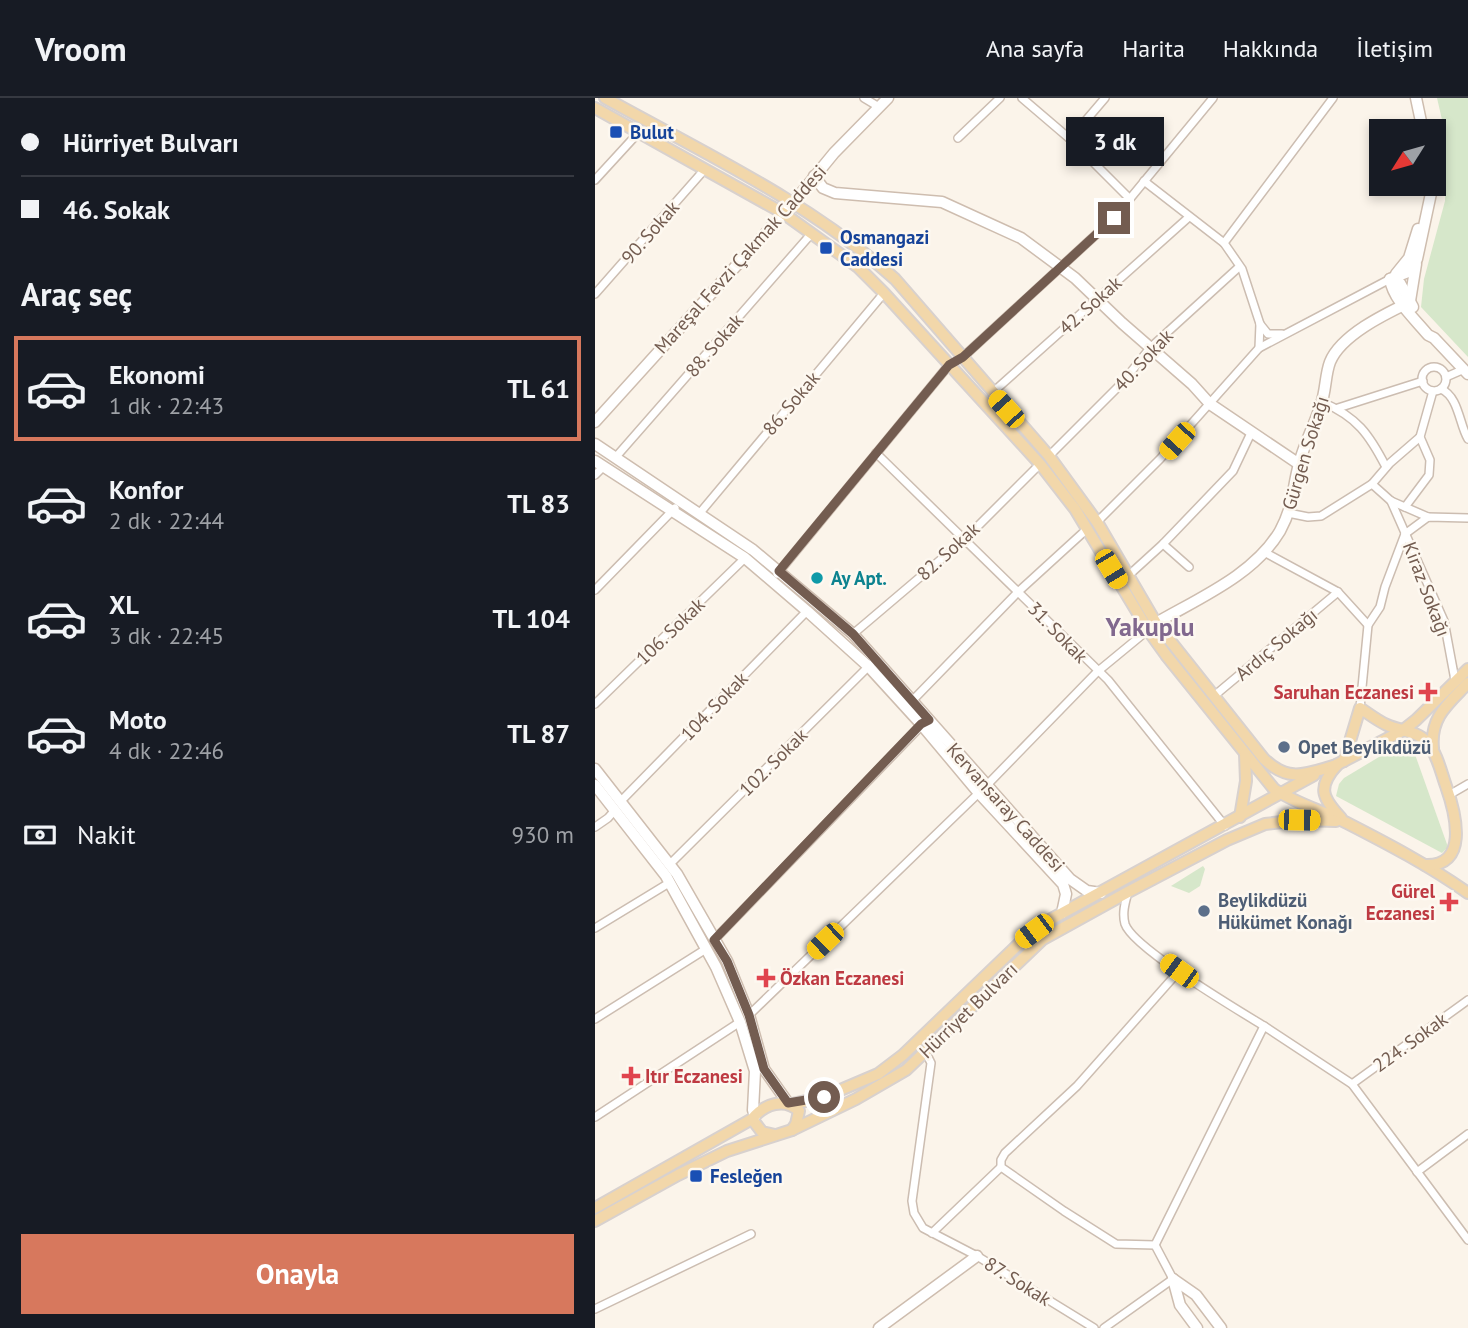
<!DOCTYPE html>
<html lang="tr">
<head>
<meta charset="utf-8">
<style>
  body { margin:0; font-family:"PT Sans",sans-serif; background:#20242c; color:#f1f3f6; height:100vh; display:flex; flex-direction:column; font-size:26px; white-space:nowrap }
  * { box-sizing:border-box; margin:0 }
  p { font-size:23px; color:#9ea1a6 }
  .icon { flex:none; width:38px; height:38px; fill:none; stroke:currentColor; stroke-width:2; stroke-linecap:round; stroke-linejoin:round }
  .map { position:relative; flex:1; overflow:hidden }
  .drawer { display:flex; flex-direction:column; background:#171b24; width:595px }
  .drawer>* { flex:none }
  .banner { display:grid; align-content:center; height:154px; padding:0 21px; background:#171b24 }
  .needle { width:46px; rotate:233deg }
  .tools { position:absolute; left:774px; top:21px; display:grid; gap:14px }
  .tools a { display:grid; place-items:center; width:77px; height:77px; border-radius:0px; background:#171b24; box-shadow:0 4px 10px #0003; font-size:35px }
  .end { position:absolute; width:32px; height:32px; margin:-16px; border:9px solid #735c50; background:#fff; box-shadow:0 0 0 4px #fff }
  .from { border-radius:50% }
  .bubble { position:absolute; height:49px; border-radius:0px; background:#171b24; box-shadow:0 4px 10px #0003; font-size:23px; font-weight:700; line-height:49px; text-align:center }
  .car { position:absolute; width:21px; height:42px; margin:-21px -10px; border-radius:9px; box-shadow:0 0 5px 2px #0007; background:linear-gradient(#f5c518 24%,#345 0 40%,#f5c518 0 76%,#345 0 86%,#f5c518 0) }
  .banner b { display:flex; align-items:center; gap:24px; height:66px; font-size:26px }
  .banner b+b { border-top:2px solid #363941 }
  .banner i { width:18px; height:18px; background:#f1f3f6 }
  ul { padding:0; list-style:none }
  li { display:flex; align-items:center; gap:21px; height:105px; margin:0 14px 10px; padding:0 7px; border:4px solid transparent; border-radius:0px }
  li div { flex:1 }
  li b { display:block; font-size:26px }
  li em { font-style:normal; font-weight:700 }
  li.selected { border-color:#d7785d }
  li>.icon { width:63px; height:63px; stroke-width:1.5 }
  h2 { padding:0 21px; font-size:32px; line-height:84px }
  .pay { display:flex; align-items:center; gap:18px; height:77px; padding:0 21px; font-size:26px }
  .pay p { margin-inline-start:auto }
  .action { display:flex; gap:14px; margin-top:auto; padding:14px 21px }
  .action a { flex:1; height:80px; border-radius:0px; background:#d7785d; color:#fff; font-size:28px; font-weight:700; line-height:80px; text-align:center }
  header { display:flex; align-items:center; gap:42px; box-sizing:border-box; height:98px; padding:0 35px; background:#171b24; border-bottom:2px solid #363941 }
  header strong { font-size:33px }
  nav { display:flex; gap:38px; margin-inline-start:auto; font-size:24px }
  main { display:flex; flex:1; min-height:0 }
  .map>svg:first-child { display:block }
</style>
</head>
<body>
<header>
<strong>Vroom</strong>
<nav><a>Ana sayfa</a><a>Harita</a><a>Hakkında</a><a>İletişim</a></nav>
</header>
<main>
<section class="drawer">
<div class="banner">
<b><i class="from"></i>Hürriyet Bulvarı</b>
<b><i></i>46. Sokak</b>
</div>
<h2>Araç seç</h2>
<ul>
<li class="selected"><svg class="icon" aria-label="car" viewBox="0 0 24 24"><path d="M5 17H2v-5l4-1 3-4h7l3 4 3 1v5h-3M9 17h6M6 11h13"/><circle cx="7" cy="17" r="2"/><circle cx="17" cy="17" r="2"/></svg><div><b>Ekonomi</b><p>1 dk · 22:43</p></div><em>TL 61</em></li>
<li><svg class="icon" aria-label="car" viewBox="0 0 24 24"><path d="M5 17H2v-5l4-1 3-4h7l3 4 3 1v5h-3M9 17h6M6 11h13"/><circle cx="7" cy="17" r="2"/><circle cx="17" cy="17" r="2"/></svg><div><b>Konfor</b><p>2 dk · 22:44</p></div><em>TL 83</em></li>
<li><svg class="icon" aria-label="car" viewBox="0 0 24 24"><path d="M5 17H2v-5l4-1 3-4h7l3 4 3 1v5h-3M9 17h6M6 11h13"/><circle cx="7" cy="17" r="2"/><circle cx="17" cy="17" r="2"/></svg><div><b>XL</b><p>3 dk · 22:45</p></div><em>TL 104</em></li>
<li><svg class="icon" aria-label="car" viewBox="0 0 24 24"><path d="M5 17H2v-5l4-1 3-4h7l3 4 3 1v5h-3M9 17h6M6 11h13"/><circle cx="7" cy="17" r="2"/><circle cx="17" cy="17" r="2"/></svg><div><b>Moto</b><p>4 dk · 22:46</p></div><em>TL 87</em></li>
</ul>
<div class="pay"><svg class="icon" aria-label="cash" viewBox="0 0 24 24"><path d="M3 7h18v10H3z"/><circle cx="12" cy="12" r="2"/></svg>Nakit<p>930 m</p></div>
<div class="action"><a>Onayla</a></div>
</section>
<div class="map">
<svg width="873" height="1230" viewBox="0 0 873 1230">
  <rect width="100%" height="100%" fill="#fbf4ea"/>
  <g fill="#d6e7ca">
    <polygon points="842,0 873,0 873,259 826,209 829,181 850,103 851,39"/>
    <polygon points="817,648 853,749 847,755 741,698 744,686 749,680 799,650"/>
    <polygon points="608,768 610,771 605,788 594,795 576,788"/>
  </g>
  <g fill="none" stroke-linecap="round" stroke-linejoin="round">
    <defs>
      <g id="street">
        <polyline points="269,0 284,9"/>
        <polyline points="427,0 475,41 534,100"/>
        <polyline points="363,40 405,0"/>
        <polyline points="475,41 510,0"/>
        <polyline points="0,82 44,34"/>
        <polyline points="549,83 629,145"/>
        <polyline points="0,196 110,71"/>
        <polyline points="665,226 673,236 687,236"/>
        <polyline points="664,250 795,181"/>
        <polyline points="368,259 519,120 618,0"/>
        <circle cx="839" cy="281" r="12"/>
        <polyline points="851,279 867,272"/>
        <path d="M 846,291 C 864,299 864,326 873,341"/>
        <polyline points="397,295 594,119"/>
        <path d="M 727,304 C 762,319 774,336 791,369"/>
        <polyline points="743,310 828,283"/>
        <polyline points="281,355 513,582 630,728"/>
        <polyline points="454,358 527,285 555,250 644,169"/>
        <polyline points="20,360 217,135"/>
        <polyline points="0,377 8,369"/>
        <polyline points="777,386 795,365 825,339"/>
        <polyline points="796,403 849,523 860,582"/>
        <polyline points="810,409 834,377 835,362 825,339 838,293"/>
        <polyline points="693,415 713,419 726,418 777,386 796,403 833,419"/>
        <polyline points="104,416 289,195"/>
        <polyline points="502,424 565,361 664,250 665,226 647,171 629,145 738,0"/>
        <polyline points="810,436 833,419 873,420"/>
        <polyline points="568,446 594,469"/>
        <polyline points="669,454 743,494 773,527"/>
        <polyline points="182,476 354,267"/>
        <polyline points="534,477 568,446 638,373 656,335"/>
        <polyline points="0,492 80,410"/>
        <polyline points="258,536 370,441 445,366"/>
        <polyline points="619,598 743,494"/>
        <polyline points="317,603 424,493 492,431"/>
        <polyline points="0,606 150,460"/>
        <polyline points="765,610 773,527 785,509 790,489 810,436"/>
        <polyline points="854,697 873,686"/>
        <polyline points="26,703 212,513"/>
        <polyline points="0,729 13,720 20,712"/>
        <polyline points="75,766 276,566"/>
        <path d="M 533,794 C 530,805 527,815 530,826 C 538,850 643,912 669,928"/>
        <polyline points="0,830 74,785"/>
        <polyline points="119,842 328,626"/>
        <polyline points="154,917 391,688 502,574 553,532"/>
        <polyline points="0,921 111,851"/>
        <polyline points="330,953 336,965 317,1103 319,1115 328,1130 382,1158 499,1230"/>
        <polyline points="757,986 873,902"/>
        <polyline points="0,1019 145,924"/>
        <polyline points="822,1074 873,1036"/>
        <polyline points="337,1135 406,1069"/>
        <polyline points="560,1147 669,928 757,986 873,1142"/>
        <polyline points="560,1147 521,1146 469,1113 406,1069 406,1062 410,1055 482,988 584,873"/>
        <polyline points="0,1211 156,1136"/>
        <polyline points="509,1230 578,1181 560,1147"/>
      </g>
      <g id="secondary">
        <polyline points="821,0 828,33"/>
        <polyline points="838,69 838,79"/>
        <polyline points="219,78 228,90 240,95 347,104 426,140 480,180 527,225 597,286 615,306 704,366"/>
        <polyline points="801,176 814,160 823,131"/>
        <path d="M 795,181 C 798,202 821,222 833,237 L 839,240 L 873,276"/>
        <polyline points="795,181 813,174 822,161 838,86"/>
        <polyline points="796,181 805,185 818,209"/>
        <polyline points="815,203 821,166"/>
        <polyline points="0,324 198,105 239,55 293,0"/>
        <polyline points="0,346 158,452 258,536 475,781 492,793 506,795"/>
        <polyline points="0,363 150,460 212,513 274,569 326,626 383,694 468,786 471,796 467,815"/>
        <path d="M 561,525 C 604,500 659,477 685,433 C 699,407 697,392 704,366 C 709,346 720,326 726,306 C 731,293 730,277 735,264 C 746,237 790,216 815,204"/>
        <polyline points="0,671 82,776 132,863 154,917 169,971 193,1005"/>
        <polyline points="0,687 71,778 121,869 145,924 160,973 158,1012 160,1018"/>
        <polyline points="578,1181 601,1197 626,1230"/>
        <polyline points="578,1181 585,1207 602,1230"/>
        <polyline points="284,1230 382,1158"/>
      </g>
      <g id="primary">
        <path d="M 10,0 C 109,55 216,105 300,181 L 454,358 L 502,424 L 561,525 L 669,661 C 695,686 712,675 742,667"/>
        <path d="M 0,10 L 188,115 L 263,169 L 289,195 L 445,366 L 480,411 L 553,532 L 571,557 L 679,691 C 702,706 728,713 752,725 C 793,746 835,768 873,795"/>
        <path d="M 838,650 C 835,619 853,606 873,585"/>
        <path d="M 749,663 L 765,610 C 774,616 783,623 792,627 C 805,633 822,633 832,644 C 842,655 846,674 851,688 C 862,719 873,769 830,767"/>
        <path d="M 742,667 C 722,689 727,700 746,720"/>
        <polyline points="737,669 807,633 821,622 873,571"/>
        <polyline points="645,719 651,683 650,656"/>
        <polyline points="197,1006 229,999 283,976 308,957 428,842 451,824 719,677"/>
        <polyline points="157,1021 167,1034 180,1037"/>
        <path d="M 0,1110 L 157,1021 C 169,1006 190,999 204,1013 L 201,1026 L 197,1032"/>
        <polyline points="0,1123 83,1077 132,1053 197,1032 261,1001 311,972 448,841 533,794 632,742 670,726 704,722 741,723"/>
      </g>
    </defs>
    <use href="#street" stroke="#ccbdb1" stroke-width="10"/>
    <use href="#secondary" stroke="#cebdaf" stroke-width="13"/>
    <use href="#primary" stroke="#d8d1ce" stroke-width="14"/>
    <use href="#street" stroke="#fff" stroke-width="7"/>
    <use href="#secondary" stroke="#fff" stroke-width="10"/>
    <use href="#primary" stroke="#f2d7aa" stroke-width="10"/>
  </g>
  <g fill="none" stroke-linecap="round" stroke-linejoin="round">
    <polyline stroke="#735c50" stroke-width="9" points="229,999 193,1005 169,971 154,917 132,863 119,842 326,626 334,622 258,536 184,473 354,267 368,259 519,120"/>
  </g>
  <g fill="#1a4fb4" stroke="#fdf8f0" stroke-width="2.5">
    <rect x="14" y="27" width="14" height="14" rx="3.5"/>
    <rect x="224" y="143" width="14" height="14" rx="3.5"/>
    <rect x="94" y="1071" width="14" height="14" rx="3.5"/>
  </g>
  <circle fill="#0f9aa8" stroke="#fdf8f0" stroke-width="2.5" cx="222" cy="480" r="7"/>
  <g fill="#e0444e" stroke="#fdf8f0" stroke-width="2.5">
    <path d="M829.5 583.5h7v7h7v7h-7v7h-7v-7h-7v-7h7z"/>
    <path d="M850.5 793.5h7v7h7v7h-7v7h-7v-7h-7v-7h7z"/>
    <path d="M167.5 869.5h7v7h7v7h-7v7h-7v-7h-7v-7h7z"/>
    <path d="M32.5 967.5h7v7h7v7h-7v7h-7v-7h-7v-7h7z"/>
  </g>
  <g fill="#5c6f8a" stroke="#fdf8f0" stroke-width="2.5">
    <circle cx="689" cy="649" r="7"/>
    <circle cx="609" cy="813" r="7"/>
  </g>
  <g text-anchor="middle" stroke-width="5" stroke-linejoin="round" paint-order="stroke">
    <g font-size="19" font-weight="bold" fill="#164399" stroke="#fdf8f0" text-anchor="start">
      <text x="35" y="41">Bulut</text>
      <text x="245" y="146">Osmangazi<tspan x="245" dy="22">Caddesi</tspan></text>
      <text x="115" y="1085">Fesleğen</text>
    </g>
    <g font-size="19" fill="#735c50" stroke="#fdf8f0">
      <text transform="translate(55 134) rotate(-49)" y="7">90. Sokak</text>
      <text transform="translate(145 161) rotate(-48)" y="7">Mareşal Fevzi Çakmak Caddesi</text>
      <text transform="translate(495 207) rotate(-42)" y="7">42. Sokak</text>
      <text transform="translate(119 247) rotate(-49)" y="7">88. Sokak</text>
      <text transform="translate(548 262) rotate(-47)" y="7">40. Sokak</text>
      <text transform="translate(196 305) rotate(-50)" y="7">86. Sokak</text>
      <text transform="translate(710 355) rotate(-73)" y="7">Gürgen Sokağı</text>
      <text transform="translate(353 453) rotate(-42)" y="7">82. Sokak</text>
      <text transform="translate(832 491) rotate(69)" y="7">Kiraz Sokağı</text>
      <text transform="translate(75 533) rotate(-44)" y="7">106. Sokak</text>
      <text transform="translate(463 534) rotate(46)" y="7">31. Sokak</text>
      <text transform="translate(681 546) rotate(-40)" y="7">Ardıç Sokağı</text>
      <text transform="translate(119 608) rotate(-46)" y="7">104. Sokak</text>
      <text transform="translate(178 664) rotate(-45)" y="7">102. Sokak</text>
      <text transform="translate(411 709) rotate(48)" y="7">Kervansaray Caddesi</text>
      <text transform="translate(373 912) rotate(-44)" y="7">Hürriyet Bulvarı</text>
      <text transform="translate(815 944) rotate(-36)" y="7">224. Sokak</text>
      <text transform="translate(423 1183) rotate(32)" y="7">87. Sokak</text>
    </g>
    <g font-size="19" font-weight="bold" fill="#0d838f" stroke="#fdf8f0" text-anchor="start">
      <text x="236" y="487">Ay Apt.</text>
    </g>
    <g font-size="19" font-weight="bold" fill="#be3a42" stroke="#fdf8f0" text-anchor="end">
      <text x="819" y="601">Saruhan Eczanesi</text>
      <text x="840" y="800">Gürel<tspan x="840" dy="22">Eczanesi</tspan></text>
      <text x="185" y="887" text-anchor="start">Özkan Eczanesi</text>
      <text x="50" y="985" text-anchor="start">Itır Eczanesi</text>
    </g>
    <g font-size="19" font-weight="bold" fill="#4e5e75" stroke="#fdf8f0" text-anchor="start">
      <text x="703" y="656">Opet Beylikdüzü</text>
      <text x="623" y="809">Beylikdüzü<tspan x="623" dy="22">Hükümet Konağı</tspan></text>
    </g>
    <g font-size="26" font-weight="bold" fill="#81688e" stroke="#fdf8f0">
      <text x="555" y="538">Yakuplu</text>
    </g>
  </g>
</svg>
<div class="tools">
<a><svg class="needle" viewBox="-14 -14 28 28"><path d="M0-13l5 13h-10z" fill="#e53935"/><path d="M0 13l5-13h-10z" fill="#9ea1a6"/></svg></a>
</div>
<i class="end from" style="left:229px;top:999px"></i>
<i class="end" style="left:519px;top:120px"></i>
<div class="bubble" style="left:471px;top:19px;width:98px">3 dk</div>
<i class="car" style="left:411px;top:311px;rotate:318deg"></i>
<i class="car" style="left:582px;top:343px;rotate:222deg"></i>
<i class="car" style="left:516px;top:471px;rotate:149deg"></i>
<i class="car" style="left:704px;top:722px;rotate:91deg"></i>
<i class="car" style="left:439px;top:833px;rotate:233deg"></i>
<i class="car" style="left:230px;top:843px;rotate:226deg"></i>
<i class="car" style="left:584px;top:873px;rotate:306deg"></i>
</div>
</main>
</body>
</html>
